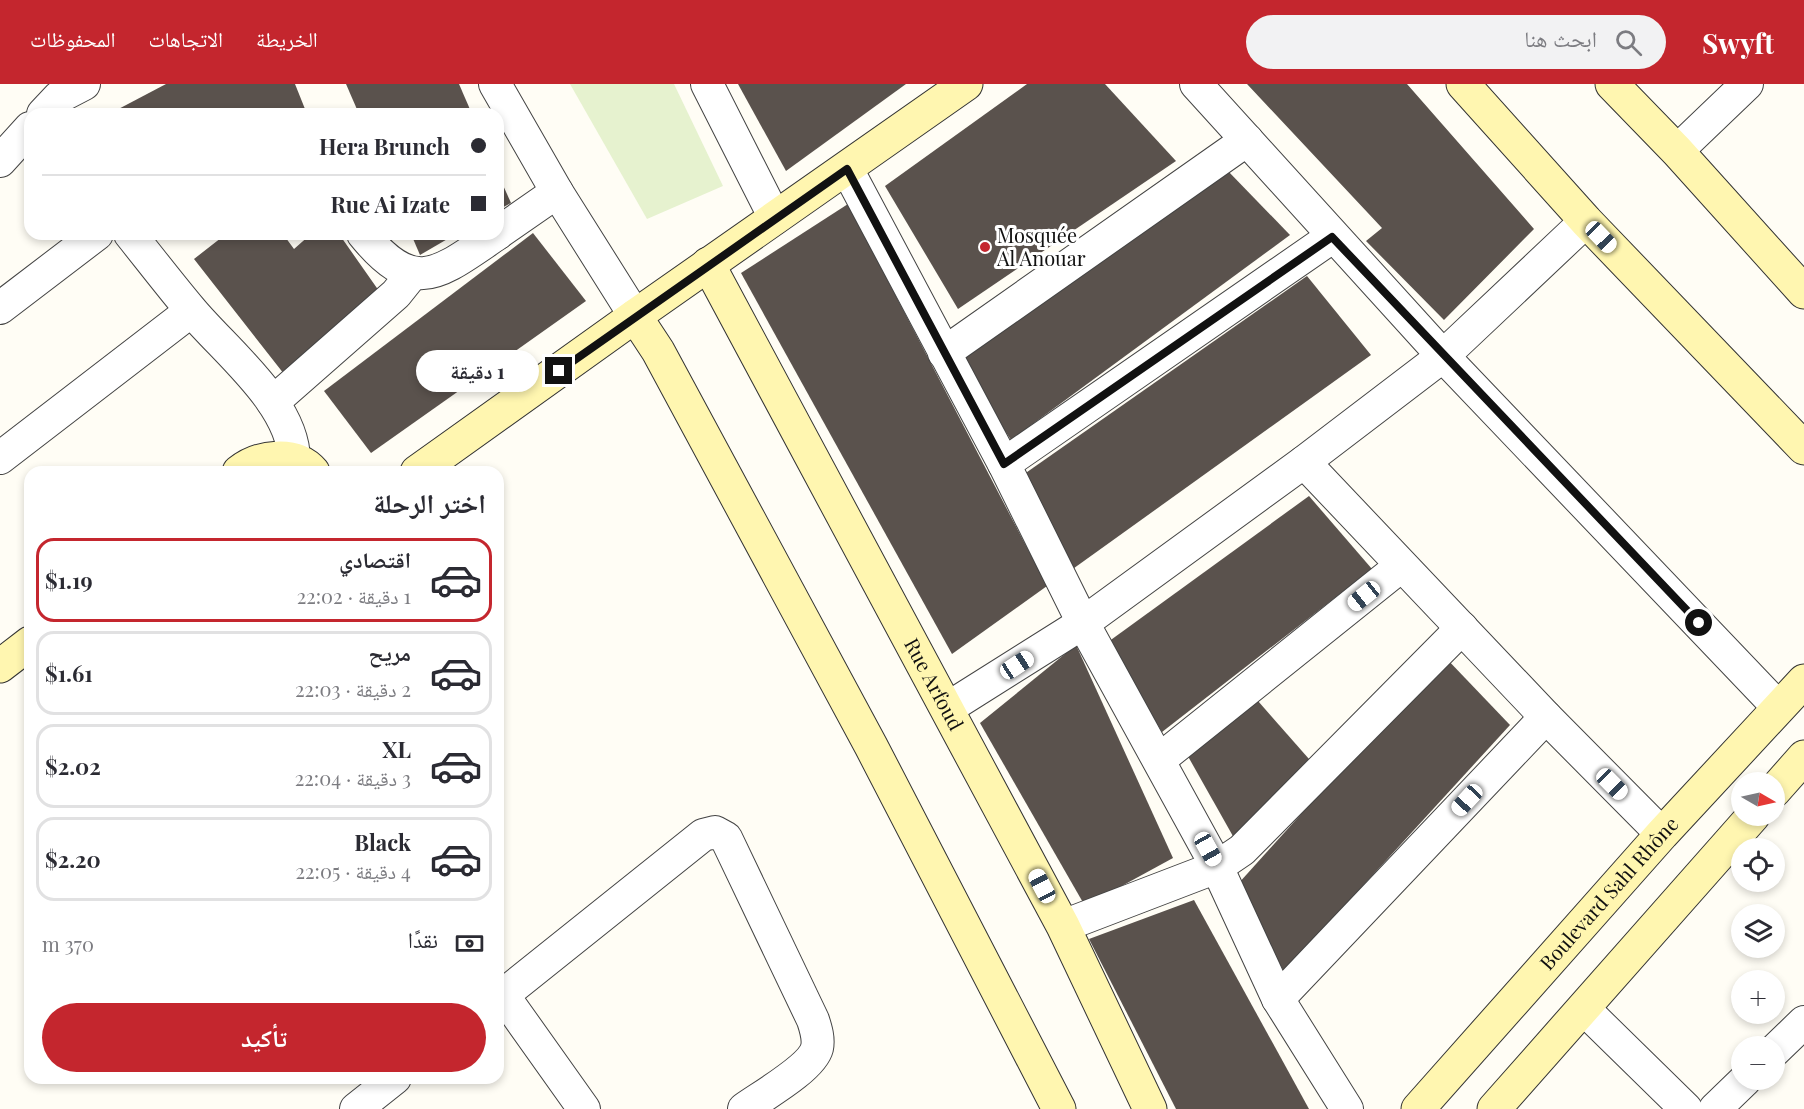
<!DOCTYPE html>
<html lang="ar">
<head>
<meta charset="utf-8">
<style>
  body { margin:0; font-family:"Playfair Display","Noto Naskh Arabic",serif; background:#f2f2f3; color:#2b2b33; direction:rtl; height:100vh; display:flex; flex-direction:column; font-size:22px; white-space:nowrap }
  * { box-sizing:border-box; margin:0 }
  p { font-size:20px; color:#7c7c81 }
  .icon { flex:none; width:33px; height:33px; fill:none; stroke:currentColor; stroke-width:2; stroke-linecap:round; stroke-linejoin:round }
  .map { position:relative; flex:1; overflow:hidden; direction:ltr }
  .panel { position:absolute; left:24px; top:382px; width:480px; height:618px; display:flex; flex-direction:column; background:#fff; border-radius:18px; box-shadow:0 3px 9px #0003; direction:rtl }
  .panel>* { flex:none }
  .guide { position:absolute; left:24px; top:24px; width:480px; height:132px; border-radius:18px; box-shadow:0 3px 9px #0003; direction:rtl; display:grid; align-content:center; height:132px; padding:0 18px; background:#fff }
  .needle { width:39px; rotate:99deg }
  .buttons { position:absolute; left:1731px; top:688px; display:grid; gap:12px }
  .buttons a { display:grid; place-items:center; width:54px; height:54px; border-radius:50%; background:#fff; box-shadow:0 3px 9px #0003; font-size:30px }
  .end { position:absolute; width:27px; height:27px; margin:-14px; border:8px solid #111; background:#fff; box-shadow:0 0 0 3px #fff }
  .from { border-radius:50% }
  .bubble { position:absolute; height:42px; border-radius:21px; background:#fff; box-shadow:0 3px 9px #0003; font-size:20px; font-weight:700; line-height:42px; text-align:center; direction:rtl }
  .car { position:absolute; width:18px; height:36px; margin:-18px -9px; border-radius:8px; box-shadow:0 0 4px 2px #0007; background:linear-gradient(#fff 24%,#345 0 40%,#fff 0 76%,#345 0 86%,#fff 0) }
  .guide b { display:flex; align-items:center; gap:21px; height:57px; font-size:22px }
  .guide b+b { border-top:2px solid #e1e1e2 }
  .guide i { width:15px; height:15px; background:#2b2b33 }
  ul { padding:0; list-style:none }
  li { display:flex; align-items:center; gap:18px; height:84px; margin:0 12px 9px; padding:0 6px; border:3px solid #e1e1e2; border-radius:18px }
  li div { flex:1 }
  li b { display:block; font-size:22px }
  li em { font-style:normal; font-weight:700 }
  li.active { border-color:#c4262e }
  li>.icon { width:54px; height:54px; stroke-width:1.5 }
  h2 { padding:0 18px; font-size:27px; line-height:72px }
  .pay { display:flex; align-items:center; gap:15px; height:66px; padding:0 18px; font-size:22px }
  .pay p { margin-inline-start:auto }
  .primary-button { display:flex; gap:12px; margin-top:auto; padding:12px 18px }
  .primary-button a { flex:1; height:69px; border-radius:36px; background:#c4262e; color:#fff; font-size:24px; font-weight:700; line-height:69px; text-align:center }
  header { display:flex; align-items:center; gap:36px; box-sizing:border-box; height:84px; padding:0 30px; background:#c4262e; color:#fff }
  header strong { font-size:28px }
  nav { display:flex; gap:33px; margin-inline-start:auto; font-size:21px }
  .search { width:420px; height:54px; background:#f2f2f3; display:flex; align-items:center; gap:15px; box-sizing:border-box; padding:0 21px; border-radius:33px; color:#7c7c81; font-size:22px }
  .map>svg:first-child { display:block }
</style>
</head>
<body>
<header>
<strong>Swyft</strong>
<div class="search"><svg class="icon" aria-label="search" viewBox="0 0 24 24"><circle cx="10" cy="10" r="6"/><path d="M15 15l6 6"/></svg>ابحث هنا</div>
<nav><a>الخريطة</a><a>الاتجاهات</a><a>المحفوظات</a></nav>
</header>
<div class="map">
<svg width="1804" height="1025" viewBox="0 0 1804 1025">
  <rect width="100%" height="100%" fill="#fffdf5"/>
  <polygon fill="#e6f2cf" points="570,0 674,0 723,102 647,135"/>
  <g fill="#5a524d">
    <polygon points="166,0 295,0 307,30 109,30"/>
    <polygon points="346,0 459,0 472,30 359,30"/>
    <polygon points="738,0 906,0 786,87"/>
    <polygon points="1027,0 1105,0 1176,77 958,225 885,102"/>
    <polygon points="1247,0 1407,0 1534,145 1444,236 1366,157 1382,144"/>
    <polygon points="1227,86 1290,151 1011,356 958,275"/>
    <polygon points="498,90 511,119 498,126"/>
    <polygon points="848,120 1047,502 952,570 741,189"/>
    <polygon points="533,149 586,217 371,369 324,307"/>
    <polygon points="226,150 283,150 294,165 311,150 339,150 379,207 284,290 194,175"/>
    <polygon points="411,150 456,150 420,171"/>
    <polygon points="1307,192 1371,271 1070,487 1020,393"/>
    <polygon points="1309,412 1372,485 1162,648 1108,558"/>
    <polygon points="1076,561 1173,774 1085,822 980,639"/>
    <polygon points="1444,572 1510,641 1284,888 1238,800"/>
    <polygon points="1258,617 1309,675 1234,754 1185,667"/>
    <polygon points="1194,816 1309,1025 1176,1025 1089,855"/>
  </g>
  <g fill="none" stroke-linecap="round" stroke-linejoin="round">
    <defs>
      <g id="street">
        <polyline points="495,0 557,108 635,232"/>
        <polyline points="707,0 775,134"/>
        <polyline points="1196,0 1443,272 1778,623"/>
        <polyline points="43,30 59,13 84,0"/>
        <polyline points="1677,67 1747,0"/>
        <polyline points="0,77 30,44"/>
        <polyline points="847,85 1004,380 1083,539 1217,783 1278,915 1347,1025"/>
        <polyline points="498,149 557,108"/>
        <path d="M 130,150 C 150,175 170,201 191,226 C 225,267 294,320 294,376"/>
        <path d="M 363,150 C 415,214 439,189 497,150"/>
        <polyline points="0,224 97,150"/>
        <polyline points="944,269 1247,56"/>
        <polyline points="273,318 396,210 412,190"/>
        <polyline points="0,374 191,227"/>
        <polyline points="1304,378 1546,633 1662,750"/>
        <polyline points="1004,380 1332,153"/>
        <polyline points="948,624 1083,539 1304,378 1443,272 1586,137"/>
        <polyline points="1159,676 1401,482"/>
        <polyline points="1063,842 1217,783 1242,766 1462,544"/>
        <polyline points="503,911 584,1025"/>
        <path d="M 498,915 L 703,751 L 715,748 L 726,754 L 813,936 C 816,945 819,955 817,964 C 812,984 762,1012 744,1025"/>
        <polyline points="1278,915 1546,633"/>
        <polyline points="1584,925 1686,1025"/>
        <polyline points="1774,967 1804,938"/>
        <polyline points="356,1025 395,994"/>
        <polyline points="1715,1025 1745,996"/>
      </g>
      <g id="secondary">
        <polyline points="1463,0 1586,137 1804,364"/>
        <polyline points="1612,0 1677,67 1804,208"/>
        <path id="s1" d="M 708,180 L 1063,842 L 1150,1025"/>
        <polyline points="635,232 658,267 871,662 1059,1025"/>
        <path d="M 239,388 C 259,372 295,367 313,388"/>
        <polyline points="417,388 635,232 966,0"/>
        <polyline points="0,582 30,559"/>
        <polyline points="1774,707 1804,673"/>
        <path id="s2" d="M 1418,1025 L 1662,750 L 1804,597"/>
        <polyline points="1494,1025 1753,732"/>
      </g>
    </defs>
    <use href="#street" stroke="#444" stroke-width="34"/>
    <use href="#secondary" stroke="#333" stroke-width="35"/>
    <use href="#street" stroke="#fff" stroke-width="32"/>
    <use href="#secondary" stroke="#fff6b0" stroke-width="33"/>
  </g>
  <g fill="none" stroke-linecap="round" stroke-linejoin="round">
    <polyline stroke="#111" stroke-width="8" points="559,287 847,85 1004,380 1332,153 1699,539"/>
  </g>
  <circle fill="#c4262e" stroke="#fff" stroke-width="2" cx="985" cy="163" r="6"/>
  <g text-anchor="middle" stroke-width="6" stroke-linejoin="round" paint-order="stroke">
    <g font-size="20" fill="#111" stroke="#fff" text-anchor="start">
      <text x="997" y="159">Mosquée<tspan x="997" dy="23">Al Anouar</tspan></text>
    </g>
    <g font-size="20" fill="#111" stroke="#fff">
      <text dy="7" stroke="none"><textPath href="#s1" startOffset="477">Rue Arfoud</textPath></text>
      <text dy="7" stroke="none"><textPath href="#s2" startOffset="288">Boulevard Sahl Rhône</textPath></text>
    </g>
  </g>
</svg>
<div class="buttons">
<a><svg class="needle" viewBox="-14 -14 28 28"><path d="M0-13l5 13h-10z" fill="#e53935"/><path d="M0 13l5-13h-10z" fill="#7c7c81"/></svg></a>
<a><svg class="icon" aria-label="locate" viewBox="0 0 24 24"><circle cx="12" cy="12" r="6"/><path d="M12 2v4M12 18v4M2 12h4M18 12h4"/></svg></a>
<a><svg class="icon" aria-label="layers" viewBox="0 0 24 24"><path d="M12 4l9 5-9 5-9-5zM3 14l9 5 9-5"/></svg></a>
<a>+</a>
<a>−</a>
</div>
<i class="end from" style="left:1699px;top:539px"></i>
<i class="end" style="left:559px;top:287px"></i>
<div class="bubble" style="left:416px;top:266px;width:123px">1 دقيقة</div>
<i class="car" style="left:1601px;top:153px;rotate:136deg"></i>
<i class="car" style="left:1364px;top:512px;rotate:231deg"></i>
<i class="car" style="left:1017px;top:581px;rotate:57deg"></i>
<i class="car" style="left:1612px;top:700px;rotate:135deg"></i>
<i class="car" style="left:1467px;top:716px;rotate:223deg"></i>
<i class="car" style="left:1208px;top:765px;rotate:151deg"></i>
<i class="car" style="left:1042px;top:802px;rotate:332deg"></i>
<div class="guide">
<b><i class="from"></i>Hera Brunch</b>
<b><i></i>Rue Ai Izate</b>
</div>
<section class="panel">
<h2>اختر الرحلة</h2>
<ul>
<li class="active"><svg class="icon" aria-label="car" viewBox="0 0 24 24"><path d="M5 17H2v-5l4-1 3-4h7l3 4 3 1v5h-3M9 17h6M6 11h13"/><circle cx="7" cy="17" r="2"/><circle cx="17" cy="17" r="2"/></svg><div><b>اقتصادي</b><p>1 دقيقة · 22:02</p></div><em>$1.19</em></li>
<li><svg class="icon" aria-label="car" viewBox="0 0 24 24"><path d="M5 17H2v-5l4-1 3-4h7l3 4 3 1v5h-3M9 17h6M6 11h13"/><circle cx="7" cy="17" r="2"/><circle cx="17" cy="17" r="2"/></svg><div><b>مريح</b><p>2 دقيقة · 22:03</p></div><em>$1.61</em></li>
<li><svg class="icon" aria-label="car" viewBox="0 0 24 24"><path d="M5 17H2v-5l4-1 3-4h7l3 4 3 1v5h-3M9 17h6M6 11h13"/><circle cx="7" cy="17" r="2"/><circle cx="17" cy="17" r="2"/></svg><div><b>XL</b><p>3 دقيقة · 22:04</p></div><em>$2.02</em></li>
<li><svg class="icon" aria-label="car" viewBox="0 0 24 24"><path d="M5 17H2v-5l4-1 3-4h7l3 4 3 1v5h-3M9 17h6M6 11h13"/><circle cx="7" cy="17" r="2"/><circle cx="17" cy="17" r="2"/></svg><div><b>Black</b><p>4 دقيقة · 22:05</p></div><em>$2.20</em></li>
</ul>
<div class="pay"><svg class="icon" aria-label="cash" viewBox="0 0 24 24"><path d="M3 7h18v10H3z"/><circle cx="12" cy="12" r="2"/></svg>نقدًا<p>370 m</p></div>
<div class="primary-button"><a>تأكيد</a></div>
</section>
</div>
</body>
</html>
